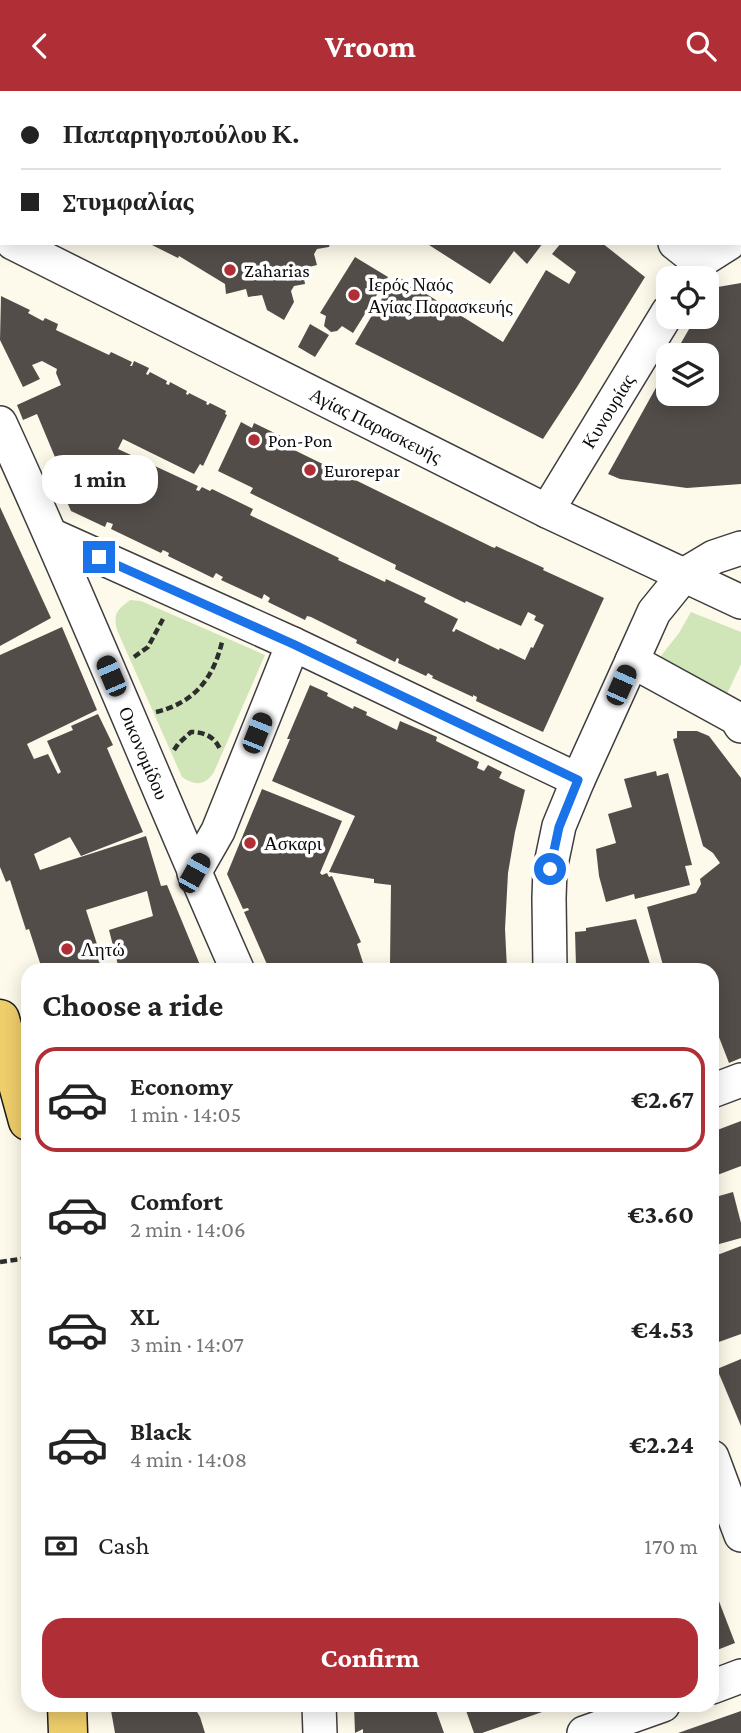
<!DOCTYPE html>
<html lang="en">
<head>
<meta charset="utf-8">
<style>
  body { margin:0; font-family:"Crimson Pro",serif; background:#f6f6f6; color:#222; height:100vh; display:flex; flex-direction:column; font-size:26px; white-space:nowrap }
  * { box-sizing:border-box; margin:0 }
  p { font-size:23px; color:#767676 }
  .icon { flex:none; width:38px; height:38px; fill:none; stroke:currentColor; stroke-width:2; stroke-linecap:round; stroke-linejoin:round }
  .map { position:relative; flex:1; overflow:hidden }
  .side { position:absolute; left:21px; top:872px; width:698px; height:749px; display:flex; flex-direction:column; background:#fff; border-radius:21px; box-shadow:0 4px 18px #0003 }
  .side>* { flex:none }
  .top-card { position:absolute; left:0px; top:0px; width:742px; height:154px; box-shadow:0 4px 18px #0003; display:grid; align-content:center; height:154px; padding:0 21px; background:#fff }
  .controls { position:absolute; left:656px; top:175px; display:grid; gap:14px }
  .controls a { display:grid; place-items:center; width:63px; height:63px; border-radius:14px; background:#fff; box-shadow:0 4px 18px #0003; font-size:35px }
  .end { position:absolute; width:32px; height:32px; margin:-16px; border:9px solid #1a73e8; background:#fff; box-shadow:0 0 0 4px #fff }
  .from { border-radius:50% }
  .bubble { position:absolute; height:49px; border-radius:21px; background:#fff; box-shadow:0 4px 18px #0003; font-size:23px; font-weight:700; line-height:49px; text-align:center }
  .car { position:absolute; width:21px; height:42px; margin:-21px -10px; border-radius:9px; box-shadow:0 0 5px 2px #0007; background:linear-gradient(#222 24%,#8ab4d8 0 40%,#222 0 76%,#8ab4d8 0 86%,#222 0) }
  .top-card b { display:flex; align-items:center; gap:24px; height:66px; font-size:26px }
  .top-card b+b { border-top:2px solid #e0e0e0 }
  .top-card i { width:18px; height:18px; background:#222 }
  ul { padding:0; list-style:none }
  li { display:flex; align-items:center; gap:21px; height:105px; margin:0 14px 10px; padding:0 7px; border:4px solid transparent; border-radius:21px }
  li div { flex:1 }
  li b { display:block; font-size:26px }
  li em { font-style:normal; font-weight:700 }
  li.selected { border-color:#b02f36 }
  li>.icon { width:63px; height:63px; stroke-width:1.5 }
  h2 { padding:0 21px; font-size:32px; line-height:84px }
  .pay { display:flex; align-items:center; gap:18px; height:77px; padding:0 21px; font-size:26px }
  .pay p { margin-inline-start:auto }
  .button { display:flex; gap:14px; margin-top:auto; padding:14px 21px }
  .button a { flex:1; height:80px; border-radius:21px; background:#b02f36; color:#fff; font-size:28px; font-weight:700; line-height:80px; text-align:center }
  header { display:flex; justify-content:space-between; align-items:center; height:91px; padding:0 21px; background:#b02f36; color:#fff; font-size:32px; font-weight:700 }
  .map>svg:first-child { display:block }
</style>
</head>
<body>
<header><svg class="icon" aria-label="back" viewBox="0 0 24 24"><path d="M15 5l-7 7 7 7"/></svg>Vroom<svg class="icon" aria-label="search" viewBox="0 0 24 24"><circle cx="10" cy="10" r="6"/><path d="M15 15l6 6"/></svg></header>
<div class="map">
<svg width="741" height="1642" viewBox="0 0 741 1642">
  <rect width="100%" height="100%" fill="#fefaeb"/>
  <g fill="#d0e5b8">
    <path d="M 130,509 L 141,510 L 265,564 L 214,681 C 205,695 195,695 182,686 L 117,539 C 113,522 117,519 130,509 Z"/>
    <polygon points="691,521 741,541 741,573 726,605 657,570 679,542"/>
  </g>
  <g fill="#534d49">
    <polygon points="148,152 330,152 329,156 317,158 314,163 317,174 305,177 303,181 305,193 294,195 291,200 294,211 284,229 267,219 262,204 248,206 246,198 226,203 225,193 179,165 178,167"/>
    <polygon points="430,152 543,152 527,173 514,160 490,193 429,154"/>
    <polygon points="561,152 602,152 645,186 577,296 543,348 355,253 396,184 503,251 546,179 569,193 576,181 552,163"/>
    <polygon points="355,166 388,186 353,242 342,235 337,240 331,241 324,235 326,225 320,222"/>
    <polygon points="741,192 741,393 687,397 620,388 608,383 668,275 668,303 707,303 707,264 674,264 696,226 707,226 707,206 712,197"/>
    <polygon points="1,205 30,219 28,222 43,230 45,227 58,233 56,239 109,264 111,261 132,271 130,275 132,275 134,270 149,277 146,283 148,284 150,281 167,290 166,293 169,294 170,291 187,300 186,303 188,304 189,302 207,311 206,313 208,314 210,312 226,320 225,323 227,324 203,375 200,373 194,383 123,348 118,358 198,395 196,399 199,400 202,396 210,400 212,398 253,418 250,424 339,467 338,469 385,491 386,488 426,507 424,511 458,528 452,540 454,541 456,538 499,559 500,557 525,569 531,556 533,557 544,534 534,529 536,525 528,521 521,535 466,510 465,512 395,478 396,474 250,402 253,397 218,380 241,331 252,337 254,332 289,349 286,355 492,456 495,457 496,455 544,477 543,479 604,507 543,641 476,610 477,606 473,604 473,606 432,587 433,585 431,584 428,582 426,585 398,572 399,568 397,567 395,571 356,552 357,549 311,526 307,525 305,529 268,511 270,507 264,503 262,508 221,489 223,486 221,485 216,482 213,487 168,465 169,462 163,459 161,462 111,438 113,433 107,431 105,436 71,420 52,377 58,374 57,371 37,323 23,329 17,314 61,294 56,282 57,278 42,270 32,274 40,288 23,296 0,249"/>
    <polygon points="310,233 329,244 315,266 298,256"/>
    <polygon points="0,416 51,527 0,555"/>
    <polygon points="62,536 97,619 27,653 34,668 48,663 58,683 61,681 47,650 73,639 71,635 98,623 113,654 107,657 143,741 81,765 70,746 34,763 40,779 146,745 161,795 167,794 200,874 186,878 119,878 109,839 153,825 147,800 86,819 105,878 42,878 29,838 26,839 10,789 6,791 0,776 0,564"/>
    <polygon points="310,594 328,602 327,605 353,618 354,615 367,621 366,624 397,639 400,630 437,646 436,650 479,671 477,677 484,680 488,674 502,681 499,687 525,699 515,741 508,782 505,838 507,878 443,878 443,876 390,873 391,794 374,792 374,788 329,781 355,725 272,690 290,648 287,648"/>
    <polygon points="677,640 697,640 709,645 741,687 741,967 729,972 717,941 712,943 712,878 664,878 647,816 696,802 701,793 700,788 720,772 713,762 703,755 673,648 677,647"/>
    <polygon points="656,680 657,685 668,682 692,774 685,775 690,794 635,808 634,803 606,811 599,785 596,758 616,752 608,723 632,716 624,688"/>
    <polygon points="262,698 342,730 320,782 322,784 327,782 329,786 332,785 361,851 357,853 365,878 269,878 244,821 249,819 248,817 243,818 227,783"/>
    <polygon points="636,828 650,873 630,878 599,878 598,875 588,876 588,874 576,875 575,841 586,840 586,837"/>
    <polygon points="741,1030 741,1075 712,1086 712,1041"/>
    <polygon points="733,1101 741,1132 741,1147 712,1155 712,1107"/>
    <polygon points="741,1155 741,1243 716,1252 712,1241 712,1166"/>
    <polygon points="741,1268 741,1335 717,1278"/>
    <polygon points="712,1492 735,1552 712,1561"/>
    <polygon points="110,1614 193,1614 200,1626 205,1642 115,1642"/>
    <polygon points="354,1614 434,1614 444,1642 363,1642 363,1638 355,1642"/>
    <polygon points="464,1614 543,1614 545,1620 482,1642 474,1642"/>
    <polygon points="741,1620 741,1642 678,1642"/>
  </g>
  <g fill="none" stroke-linecap="round" stroke-linejoin="round">
    <defs>
      <g id="minor">
        <polyline points="167,0 169,2"/>
        <polyline points="22,2 23,0"/>
        <polyline points="479,2 484,0"/>
        <polyline points="0,35 2,32"/>
        <path id="s1" d="M 13,152 L 547,420 L 741,511"/>
        <polyline points="675,152 699,171"/>
        <polyline points="689,187 699,171 729,152"/>
        <path id="s2" d="M 0,332 C 83,512 157,697 237,878"/>
        <path id="s3" d="M 547,420 L 668,221"/>
        <polyline points="51,444 293,553 578,689"/>
        <polyline points="632,570 736,627 741,635"/>
        <polyline points="194,782 218,740 293,553"/>
        <polyline points="550,878 549,807 550,778 559,735 578,689 632,570 654,521 684,484 714,466 741,457"/>
        <polyline points="712,1000 741,989"/>
        <polyline points="712,1366 741,1444"/>
        <polyline points="712,1596 741,1585"/>
        <polyline points="319,1614 320,1642"/>
        <polyline points="584,1642 663,1614"/>
      </g>
      <g id="major">
        <polyline points="0,928 28,1030"/>
        <polyline points="67,1614 68,1642"/>
      </g>
    </defs>
    <use href="#minor" stroke="#3e3e3e" stroke-width="36"/>
    <use href="#major" stroke="#1c1c1c" stroke-width="41"/>
    <g stroke="#2d2d2d" stroke-width="4.5" stroke-dasharray="7 3.5" stroke-linecap="butt">
      <polyline points="134,566 148,556 164,526"/>
      <path d="M 156,621 C 194,612 213,588 222,551"/>
      <path d="M 174,659 L 178,653 L 191,641 C 204,641 214,645 220,658"/>
      <polyline points="0,1171 28,1167"/>
    </g>
    <use href="#minor" stroke="#fff" stroke-width="33"/>
    <use href="#major" stroke="#eecd6b" stroke-width="38"/>
  </g>
  <g fill="none" stroke-linecap="round" stroke-linejoin="round">
    <polyline stroke="#1a73e8" stroke-width="9" points="99,466 293,553 578,689 559,736 550,778"/>
  </g>
  <g fill="#b02f36" stroke="#fff" stroke-width="2.5">
    <circle cx="230" cy="179" r="7"/>
    <circle cx="354" cy="204" r="7"/>
    <circle cx="254" cy="349" r="7"/>
    <circle cx="310" cy="379" r="7"/>
    <circle cx="250" cy="752" r="7"/>
    <circle cx="67" cy="858" r="7"/>
  </g>
  <g text-anchor="middle" stroke-width="7" stroke-linejoin="round" paint-order="stroke">
    <g font-size="19" fill="#0b0b0b" stroke="#fff" text-anchor="start">
      <text x="244" y="186">Zaharias</text>
      <text x="368" y="200">Ιερός Ναός<tspan x="368" dy="22">Αγίας Παρασκευής</tspan></text>
      <text x="268" y="356">Pon-Pon</text>
      <text x="324" y="386">Eurorepar</text>
      <text x="264" y="759">Ασκαρι</text>
      <text x="81" y="865">Λητώ</text>
    </g>
    <g font-size="19" fill="#0b0b0b" stroke="#fff">
      <text dy="7" stroke="none"><textPath href="#s3" startOffset="117">Κυνουρίας</textPath></text>
      <text dy="7" stroke="none"><textPath href="#s1" startOffset="406">Αγίας Παρασκευής</textPath></text>
      <text dy="7" stroke="none"><textPath href="#s2" startOffset="360">Οικονομίδου</textPath></text>
    </g>
  </g>
</svg>
<div class="controls">
<a><svg class="icon" aria-label="locate" viewBox="0 0 24 24"><circle cx="12" cy="12" r="6"/><path d="M12 2v4M12 18v4M2 12h4M18 12h4"/></svg></a>
<a><svg class="icon" aria-label="layers" viewBox="0 0 24 24"><path d="M12 4l9 5-9 5-9-5zM3 14l9 5 9-5"/></svg></a>
</div>
<i class="end from" style="left:550px;top:778px"></i>
<i class="end" style="left:99px;top:466px"></i>
<div class="bubble" style="left:42px;top:364px;width:116px">1 min</div>
<i class="car" style="left:111px;top:585px;rotate:337deg"></i>
<i class="car" style="left:621px;top:594px;rotate:24deg"></i>
<i class="car" style="left:257px;top:642px;rotate:22deg"></i>
<i class="car" style="left:194px;top:782px;rotate:29deg"></i>
<div class="top-card">
<b><i class="from"></i>Παπαρηγοπούλου Κ.</b>
<b><i></i>Στυμφαλίας</b>
</div>
<section class="side">
<h2>Choose a ride</h2>
<ul>
<li class="selected"><svg class="icon" aria-label="car" viewBox="0 0 24 24"><path d="M5 17H2v-5l4-1 3-4h7l3 4 3 1v5h-3M9 17h6M6 11h13"/><circle cx="7" cy="17" r="2"/><circle cx="17" cy="17" r="2"/></svg><div><b>Economy</b><p>1 min · 14:05</p></div><em>€2.67</em></li>
<li><svg class="icon" aria-label="car" viewBox="0 0 24 24"><path d="M5 17H2v-5l4-1 3-4h7l3 4 3 1v5h-3M9 17h6M6 11h13"/><circle cx="7" cy="17" r="2"/><circle cx="17" cy="17" r="2"/></svg><div><b>Comfort</b><p>2 min · 14:06</p></div><em>€3.60</em></li>
<li><svg class="icon" aria-label="car" viewBox="0 0 24 24"><path d="M5 17H2v-5l4-1 3-4h7l3 4 3 1v5h-3M9 17h6M6 11h13"/><circle cx="7" cy="17" r="2"/><circle cx="17" cy="17" r="2"/></svg><div><b>XL</b><p>3 min · 14:07</p></div><em>€4.53</em></li>
<li><svg class="icon" aria-label="car" viewBox="0 0 24 24"><path d="M5 17H2v-5l4-1 3-4h7l3 4 3 1v5h-3M9 17h6M6 11h13"/><circle cx="7" cy="17" r="2"/><circle cx="17" cy="17" r="2"/></svg><div><b>Black</b><p>4 min · 14:08</p></div><em>€2.24</em></li>
</ul>
<div class="pay"><svg class="icon" aria-label="cash" viewBox="0 0 24 24"><path d="M3 7h18v10H3z"/><circle cx="12" cy="12" r="2"/></svg>Cash<p>170 m</p></div>
<div class="button"><a>Confirm</a></div>
</section>
</div>
</body>
</html>
